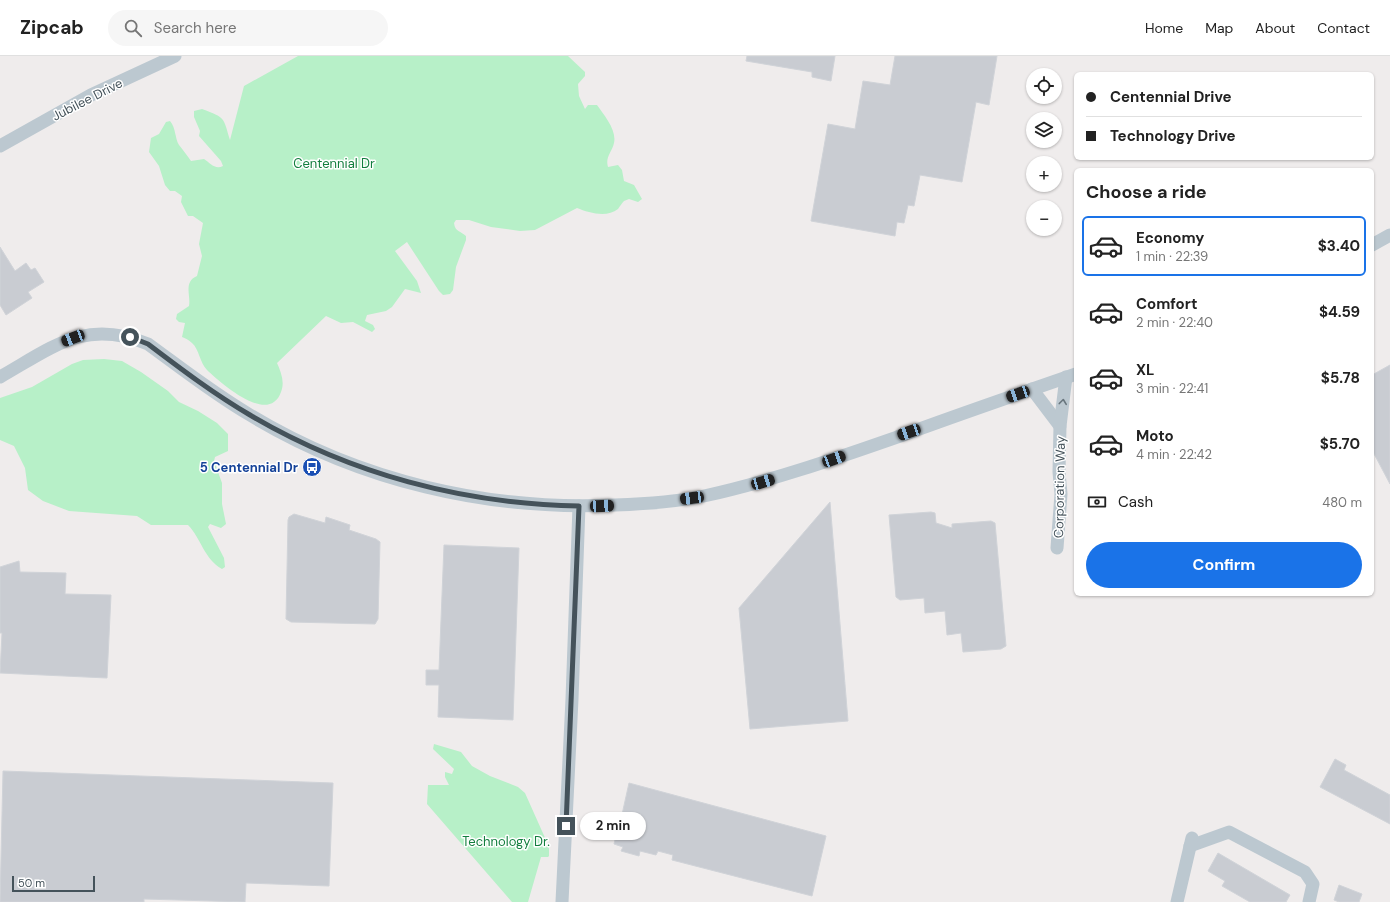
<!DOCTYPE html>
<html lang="en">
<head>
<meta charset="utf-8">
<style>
  body { margin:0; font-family:"DM Sans",sans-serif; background:#f6f6f6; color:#222; height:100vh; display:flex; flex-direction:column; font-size:15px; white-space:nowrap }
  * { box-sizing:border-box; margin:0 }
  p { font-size:13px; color:#767676 }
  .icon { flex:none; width:22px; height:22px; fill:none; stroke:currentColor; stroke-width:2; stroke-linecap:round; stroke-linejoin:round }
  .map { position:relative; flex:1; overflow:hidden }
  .panel { position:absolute; left:1074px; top:112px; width:300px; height:428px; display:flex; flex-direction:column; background:#fff; border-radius:6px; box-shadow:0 1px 3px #0004 }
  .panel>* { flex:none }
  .hud { position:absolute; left:1074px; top:16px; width:300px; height:88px; border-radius:6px; box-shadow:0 1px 3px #0004; display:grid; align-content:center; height:88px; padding:0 12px; background:#fff }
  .tools { position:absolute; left:1026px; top:12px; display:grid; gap:8px }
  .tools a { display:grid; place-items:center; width:36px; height:36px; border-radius:50%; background:#fff; box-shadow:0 1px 3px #0004; font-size:20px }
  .scale { position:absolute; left:12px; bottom:10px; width:83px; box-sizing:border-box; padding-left:4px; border:2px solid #44525a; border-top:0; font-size:11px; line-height:14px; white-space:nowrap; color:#44525a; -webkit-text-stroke:3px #fff; paint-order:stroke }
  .end { position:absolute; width:18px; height:18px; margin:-9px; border:5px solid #44525a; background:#fff; box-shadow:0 0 0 2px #fff }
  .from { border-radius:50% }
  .bubble { position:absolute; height:28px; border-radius:14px; background:#fff; box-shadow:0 1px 3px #0004; font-size:13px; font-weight:700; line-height:28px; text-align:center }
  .car { position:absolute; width:12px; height:24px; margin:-12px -6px; border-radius:5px; box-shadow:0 0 3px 1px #0007; background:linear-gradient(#222 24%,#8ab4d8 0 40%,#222 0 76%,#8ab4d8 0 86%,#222 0) }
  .hud b { display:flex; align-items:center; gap:14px; height:38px; font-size:15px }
  .hud b+b { border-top:1px solid #e0e0e0 }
  .hud i { width:10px; height:10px; background:#222 }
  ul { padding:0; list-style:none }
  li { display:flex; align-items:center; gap:12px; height:60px; margin:0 8px 6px; padding:0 4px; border:2px solid transparent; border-radius:6px }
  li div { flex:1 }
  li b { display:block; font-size:15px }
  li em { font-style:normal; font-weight:700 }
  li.active { border-color:#1a73e8 }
  li>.icon { width:36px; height:36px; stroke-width:1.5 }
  h2 { padding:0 12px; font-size:18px; line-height:48px }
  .pay { display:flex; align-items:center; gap:10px; height:44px; padding:0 12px; font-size:15px }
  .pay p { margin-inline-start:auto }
  .button { display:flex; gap:8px; margin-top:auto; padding:8px 12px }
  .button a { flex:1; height:46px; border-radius:24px; background:#1a73e8; color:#fff; font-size:16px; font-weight:700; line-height:46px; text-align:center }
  header { display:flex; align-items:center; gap:24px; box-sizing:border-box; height:56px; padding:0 20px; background:#fff; border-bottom:1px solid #e0e0e0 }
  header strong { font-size:19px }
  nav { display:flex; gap:22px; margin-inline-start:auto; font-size:14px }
  .search { width:280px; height:36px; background:#f6f6f6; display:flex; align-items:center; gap:10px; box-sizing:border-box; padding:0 14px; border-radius:22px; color:#767676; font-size:15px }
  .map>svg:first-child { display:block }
</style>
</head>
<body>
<header>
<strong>Zipcab</strong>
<div class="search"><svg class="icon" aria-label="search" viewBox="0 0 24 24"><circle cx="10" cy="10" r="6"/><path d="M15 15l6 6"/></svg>Search here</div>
<nav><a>Home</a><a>Map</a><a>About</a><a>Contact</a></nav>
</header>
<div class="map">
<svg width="1390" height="846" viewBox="0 0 1390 846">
  <rect width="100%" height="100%" fill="#efecec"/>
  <g fill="#b7f0c8">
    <path d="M 298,0 L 568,0 L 585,16 L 585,20 L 578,28 L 579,40 L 585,53 L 588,49 L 597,49 C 604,59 617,74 614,87 C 612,96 605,101 608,111 L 618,109 L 622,114 L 624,125 L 634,129 L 642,143 L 638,146 L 629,143 L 624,145 C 622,147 620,150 618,153 C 607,162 589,157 577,152 L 535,174 L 520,175 L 491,171 L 469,164 L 456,164 L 454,167 C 455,176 461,175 466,180 L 466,184 L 456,211 L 453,234 L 450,238 L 443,239 L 439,235 L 407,186 L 395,195 L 417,225 L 421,237 L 405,233 L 392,251 L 386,255 L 367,259 L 365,265 L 373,269 L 375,273 L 372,276 L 353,266 L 341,267 L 326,260 L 277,307 C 281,316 285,326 281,336 C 269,370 221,327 207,314 C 200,307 199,293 192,287 C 189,284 185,282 182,281 L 185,267 L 179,266 L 176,263 L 177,258 L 189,250 C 191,239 183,226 197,220 L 202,200 L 199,188 L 203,167 L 193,160 L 188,160 L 181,146 L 182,140 L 175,135 L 170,135 L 165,129 L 159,110 L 149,96 L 151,82 L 159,78 L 166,66 L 170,65 C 176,72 175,83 179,89 C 183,94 187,99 191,105 L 204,103 C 210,107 215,114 223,110 L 221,105 L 199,80 L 200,75 L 194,61 L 194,55 L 202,53 C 226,62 223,61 230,84 L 244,30 Z"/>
    <path d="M 104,303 L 122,305 L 141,316 L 168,335 L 179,346 L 198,355 L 217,367 L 228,378 L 228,395 L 215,401 L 214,405 L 222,427 L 222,448 L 226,468 L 221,472 L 210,468 L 208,471 L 224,502 L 225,511 L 222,513 C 204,503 201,482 188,469 L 151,469 L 137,460 L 69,455 L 43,445 L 28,434 L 25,412 L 14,390 L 0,384 L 0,342 L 32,331 L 72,308 L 83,304 Z"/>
    <polygon points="434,688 461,696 472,710 490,720 518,731 525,737 546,784 545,789 549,792 549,800 548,801 541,801 528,846 512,846 427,748 428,729 449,729 445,721 445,716 452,718 454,713 433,693"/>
  </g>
  <g fill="#c9ccd2" stroke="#d0d3d8">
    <polygon points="747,0 835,0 831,25 812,21 812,16 746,5"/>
    <polygon points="895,0 997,0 989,49 976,46 962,126 920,119 914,150 908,149 904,167 897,166 895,180 811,165 828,68 855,73 863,25 890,29"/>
    <polygon points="0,191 15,215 26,207 31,214 35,212 44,226 28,236 32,242 6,259 0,249"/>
    <polygon points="1390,309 1390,428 1372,394 1372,319"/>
    <polygon points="830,446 848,665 750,673 739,552"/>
    <polygon points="931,456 935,457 936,467 952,472 952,468 991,465 995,467 1006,590 1001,593 963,596 961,577 947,579 945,555 925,557 924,542 900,544 896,541 889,459"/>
    <polygon points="294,458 325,467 326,461 350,469 349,474 376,483 380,486 378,563 375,568 291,566 286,563 288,464 289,461"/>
    <polygon points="444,489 519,492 513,664 438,661 439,629 426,629 426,614 439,614"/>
    <polygon points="19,505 20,516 66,517 65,538 111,539 107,622 0,617 2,577 0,577 0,511"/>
    <polygon points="1335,703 1346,709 1344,714 1390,739 1390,768 1320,731"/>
    <polygon points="3,715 333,727 329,830 246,827 245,846 144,843 144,846 0,846"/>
    <polygon points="629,727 826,780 812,840 672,804 673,799 658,795 656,799 640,795 639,800 621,795 623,791 614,788 615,784 612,783 615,771 619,772"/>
    <polygon points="1218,797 1290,839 1286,846 1250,846 1222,830 1225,825 1208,815"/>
    <polygon points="1339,829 1362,838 1359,846 1339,846 1334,844"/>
  </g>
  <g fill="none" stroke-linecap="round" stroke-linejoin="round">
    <g stroke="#bcc8d0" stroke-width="13">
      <polyline points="0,90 91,39 175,0"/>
      <polyline points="1372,189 1390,179"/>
      <path d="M 0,321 C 53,291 85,262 148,288 C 181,312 214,338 250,359 C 359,425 488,455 615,449 C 644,448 675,446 704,440 C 772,425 837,402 903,379 C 960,358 1018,338 1076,318"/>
      <polyline points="1032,333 1060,370"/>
      <polyline points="1057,492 1061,438 1059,416 1060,370 1066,321"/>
      <polyline points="1190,790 1229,776 1305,816 1313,828 1309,846"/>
      <polyline points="562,846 572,643 579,450"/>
      <polyline points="1177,846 1192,782"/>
    </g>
  </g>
  <defs><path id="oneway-chevron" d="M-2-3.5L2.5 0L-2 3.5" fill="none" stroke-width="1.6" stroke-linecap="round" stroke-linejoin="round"/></defs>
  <use stroke="#68757d" href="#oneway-chevron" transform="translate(1063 346) rotate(-83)"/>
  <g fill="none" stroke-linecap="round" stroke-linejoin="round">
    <path stroke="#44525a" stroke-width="5" d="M 130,281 L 148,288 C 181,313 214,338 250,359 C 350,418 463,448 579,450 L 566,770"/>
  </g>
  <defs>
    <symbol id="bus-disc" viewBox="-11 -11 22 22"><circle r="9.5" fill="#1a4fb4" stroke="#fff"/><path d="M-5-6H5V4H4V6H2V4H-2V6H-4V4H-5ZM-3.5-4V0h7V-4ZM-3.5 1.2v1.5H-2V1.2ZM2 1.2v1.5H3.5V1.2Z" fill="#fff"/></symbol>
  </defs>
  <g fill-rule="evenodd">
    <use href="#bus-disc" x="301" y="400" width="22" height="22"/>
  </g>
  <g text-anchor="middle" stroke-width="3" stroke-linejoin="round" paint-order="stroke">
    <g font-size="13" fill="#44525a" stroke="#fff">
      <text transform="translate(87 43) rotate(-27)" y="5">Jubilee Drive</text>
      <text transform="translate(1059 431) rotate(-89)" y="5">Corporation Way</text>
    </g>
    <g font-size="13" fill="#127e3e" stroke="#fff">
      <text x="334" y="112">Centennial Dr</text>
      <text x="506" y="790">Technology Dr.</text>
    </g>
    <g font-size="13" font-weight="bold" fill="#164399" stroke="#fff" text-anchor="end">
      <text x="298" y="416">5 Centennial Dr</text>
    </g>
  </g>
</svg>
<div class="tools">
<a><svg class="icon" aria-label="locate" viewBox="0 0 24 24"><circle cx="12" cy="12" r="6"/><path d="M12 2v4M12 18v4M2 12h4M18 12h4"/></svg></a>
<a><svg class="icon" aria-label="layers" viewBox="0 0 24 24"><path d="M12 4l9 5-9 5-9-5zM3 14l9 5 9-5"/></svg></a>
<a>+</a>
<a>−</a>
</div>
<div class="scale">50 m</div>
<i class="end from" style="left:130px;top:281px"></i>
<i class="end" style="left:566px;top:770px"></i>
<div class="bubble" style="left:580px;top:756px;width:66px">2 min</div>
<i class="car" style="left:73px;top:282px;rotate:249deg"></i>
<i class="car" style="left:1018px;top:338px;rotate:251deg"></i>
<i class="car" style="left:909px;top:376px;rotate:251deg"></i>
<i class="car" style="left:834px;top:403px;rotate:70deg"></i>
<i class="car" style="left:763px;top:426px;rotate:74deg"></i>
<i class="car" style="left:692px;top:442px;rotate:263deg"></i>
<i class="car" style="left:602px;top:450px;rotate:87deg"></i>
<div class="hud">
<b><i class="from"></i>Centennial Drive</b>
<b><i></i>Technology Drive</b>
</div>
<section class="panel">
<h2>Choose a ride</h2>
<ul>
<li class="active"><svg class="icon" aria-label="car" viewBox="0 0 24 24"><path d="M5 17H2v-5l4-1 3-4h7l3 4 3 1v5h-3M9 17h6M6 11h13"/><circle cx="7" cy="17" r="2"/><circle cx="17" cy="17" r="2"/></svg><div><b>Economy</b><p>1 min · 22:39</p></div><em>$3.40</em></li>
<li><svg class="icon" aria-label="car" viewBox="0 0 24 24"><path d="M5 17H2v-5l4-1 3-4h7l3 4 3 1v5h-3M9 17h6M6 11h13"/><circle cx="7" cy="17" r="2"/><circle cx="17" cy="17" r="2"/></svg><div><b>Comfort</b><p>2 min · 22:40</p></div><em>$4.59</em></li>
<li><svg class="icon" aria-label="car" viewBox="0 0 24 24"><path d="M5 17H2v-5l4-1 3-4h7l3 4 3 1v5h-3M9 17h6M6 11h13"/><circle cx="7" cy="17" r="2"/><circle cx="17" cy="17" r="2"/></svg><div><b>XL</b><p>3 min · 22:41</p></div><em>$5.78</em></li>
<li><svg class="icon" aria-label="car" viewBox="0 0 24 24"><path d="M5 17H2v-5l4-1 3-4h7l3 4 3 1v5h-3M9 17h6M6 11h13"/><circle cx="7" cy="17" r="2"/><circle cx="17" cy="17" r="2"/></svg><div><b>Moto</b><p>4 min · 22:42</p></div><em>$5.70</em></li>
</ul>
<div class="pay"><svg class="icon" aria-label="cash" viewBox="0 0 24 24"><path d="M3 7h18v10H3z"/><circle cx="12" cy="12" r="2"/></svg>Cash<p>480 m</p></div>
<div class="button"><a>Confirm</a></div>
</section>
</div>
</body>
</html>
